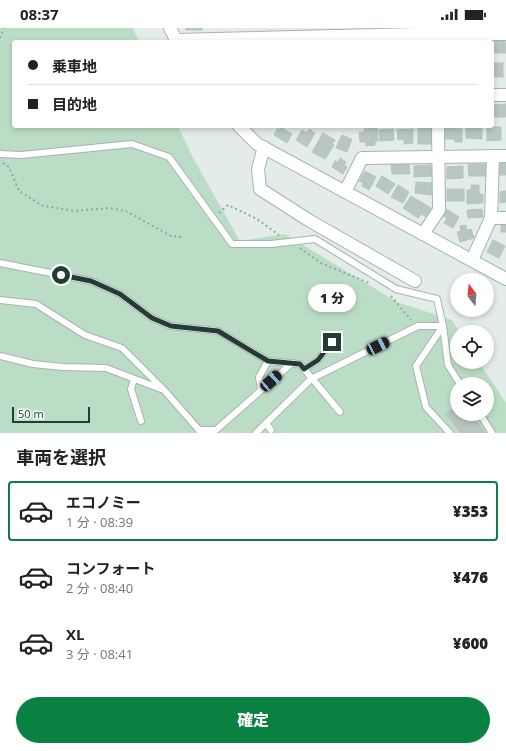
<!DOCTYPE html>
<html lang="ja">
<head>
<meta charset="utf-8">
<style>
  body { margin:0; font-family:"Open Sans","Noto Sans JP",sans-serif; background:#f2f2f2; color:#222; height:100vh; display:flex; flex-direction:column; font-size:15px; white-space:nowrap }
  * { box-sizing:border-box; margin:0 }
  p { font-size:13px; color:#767676 }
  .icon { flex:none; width:22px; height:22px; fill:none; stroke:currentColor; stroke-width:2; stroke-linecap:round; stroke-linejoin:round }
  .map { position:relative; height:405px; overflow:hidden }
  .panel { display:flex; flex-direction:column; background:#fff; flex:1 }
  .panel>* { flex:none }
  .top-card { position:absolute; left:12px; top:12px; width:482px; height:88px; border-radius:4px; box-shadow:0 2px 6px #0003; display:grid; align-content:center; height:88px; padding:0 16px; background:#fff }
  .needle { width:26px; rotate:344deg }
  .fabs { position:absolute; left:450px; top:245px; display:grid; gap:8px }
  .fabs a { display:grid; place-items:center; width:44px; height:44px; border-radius:50%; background:#fff; box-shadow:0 2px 6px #0003; font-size:20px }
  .scale { position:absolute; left:12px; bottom:10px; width:78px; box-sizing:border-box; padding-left:4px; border:2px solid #233d36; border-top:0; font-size:11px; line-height:14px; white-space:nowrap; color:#233d36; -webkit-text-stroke:3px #f3f9f6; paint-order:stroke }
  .end { position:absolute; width:18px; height:18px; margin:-9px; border:5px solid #233d36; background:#fff; box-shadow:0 0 0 2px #fff }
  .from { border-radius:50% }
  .bubble { position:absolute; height:28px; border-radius:14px; background:#fff; box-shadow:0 2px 6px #0003; font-size:13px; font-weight:800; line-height:28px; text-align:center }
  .car { position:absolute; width:12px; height:24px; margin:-12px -6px; border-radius:5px; box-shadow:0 0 3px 1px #0007; background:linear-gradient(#222 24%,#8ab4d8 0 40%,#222 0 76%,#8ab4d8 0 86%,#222 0) }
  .top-card b { display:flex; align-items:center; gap:14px; height:38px; font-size:15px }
  .top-card b+b { border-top:1px solid #e0e0e0 }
  .top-card i { width:10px; height:10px; background:#222 }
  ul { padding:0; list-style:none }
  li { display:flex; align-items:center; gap:12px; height:60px; margin:0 8px 6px; padding:0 8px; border:2px solid transparent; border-radius:4px }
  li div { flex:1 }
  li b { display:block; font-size:15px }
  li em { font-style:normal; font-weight:800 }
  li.current { border-color:#0b8043 }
  li>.icon { width:36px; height:36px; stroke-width:1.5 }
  h2 { padding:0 16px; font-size:18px; line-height:48px }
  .cta { display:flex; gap:8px; margin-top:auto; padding:8px 16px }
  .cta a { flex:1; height:46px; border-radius:24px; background:#0b8043; color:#fff; font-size:16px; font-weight:800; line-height:46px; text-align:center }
  .status { display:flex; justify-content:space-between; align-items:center; height:28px; padding:0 20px; background:#fff; direction:ltr }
  .status svg { height:11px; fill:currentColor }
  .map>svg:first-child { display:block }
</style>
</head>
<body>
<div class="status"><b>08:37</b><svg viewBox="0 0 49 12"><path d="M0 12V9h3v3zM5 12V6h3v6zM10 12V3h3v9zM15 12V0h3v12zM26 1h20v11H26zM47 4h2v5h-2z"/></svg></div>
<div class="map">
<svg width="506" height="405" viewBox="0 0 506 405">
  <rect width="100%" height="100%" fill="#e3ece8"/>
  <path fill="#bcddc5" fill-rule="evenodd" d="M 0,0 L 133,0 L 139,14 L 14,14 L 14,98 L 178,98 L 192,128 L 240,213 L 285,206 L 397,274 L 452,292 L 459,304 L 457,304 L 457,334 L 479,334 L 506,375 L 506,405 L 0,405 ZM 457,356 L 487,356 L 487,386 L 457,386 Z"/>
  <g fill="#b8c7c1" stroke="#b5c6bf">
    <rect x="186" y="0" width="16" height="2"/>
    <rect x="470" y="11" width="14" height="3"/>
    <polygon points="491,13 505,13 506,25 492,25 492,14 491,14"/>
    <rect x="492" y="35" width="11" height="14"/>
    <polygon points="506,76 506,89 492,89 492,77"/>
    <polygon points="281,99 292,106 287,115 274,107 278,100 280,102"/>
    <polygon points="466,99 482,100 482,111 466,110"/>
    <polygon points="487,99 501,99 501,112 487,113"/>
    <polygon points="377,100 378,113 375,113 375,117 366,118 366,114 360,114 359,104 364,104 364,101"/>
    <rect x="418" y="100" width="16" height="16"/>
    <polygon points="445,100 462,101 462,114 455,114 455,111 445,111"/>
    <polygon points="309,101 315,105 307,119 296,112 302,102 307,105"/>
    <polygon points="393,101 394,112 380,113 379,102"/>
    <polygon points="413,101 413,115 404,116 404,111 398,112 397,102"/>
    <polygon points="323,105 335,112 332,116 334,117 325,131 312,124"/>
    <polygon points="342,107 352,111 347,124 336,120"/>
    <polygon points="340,130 346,134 344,137 347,139 343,146 332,139 335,133 338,134"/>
    <rect x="499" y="133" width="7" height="14"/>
    <polygon points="391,136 409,136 410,146 392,146"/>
    <polygon points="468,136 486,136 486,148 469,148"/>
    <polygon points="431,137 432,148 414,149 414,138"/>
    <polygon points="463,138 463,150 447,151 447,139"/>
    <polygon points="365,143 376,149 369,162 362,158 363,155 359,153"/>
    <polygon points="382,148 395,156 388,166 376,158"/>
    <polygon points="416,154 432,155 431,167 415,165"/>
    <polygon points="398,157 409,164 403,175 391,169"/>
    <polygon points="471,157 479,157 479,166 483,166 483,175 467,176 467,162 471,162"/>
    <rect x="447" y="161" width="17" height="12"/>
    <polygon points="506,163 506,174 500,175 500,164"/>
    <polygon points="411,168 431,180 426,189 421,186 418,190 403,180"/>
    <polygon points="446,181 459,189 453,200 444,195 447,190 442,187"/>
    <polygon points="482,181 483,189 468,190 467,182"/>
    <rect x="501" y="196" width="5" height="8"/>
    <polygon points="466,197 467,202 471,201 474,210 460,214 457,204 461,203 460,198"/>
    <polygon points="493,212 505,218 499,230 487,224"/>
    <polygon points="457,378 457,386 471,386 485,405 461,405 446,386"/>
  </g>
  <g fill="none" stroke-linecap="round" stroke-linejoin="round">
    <defs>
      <g id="lane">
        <polyline points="0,126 21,127 132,116 169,129 232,216 271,216 315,211 396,261 437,271 443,298 418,298 311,351 256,405"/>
        <polyline points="0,235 91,253 120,266 152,290 171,298 218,303 268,333 300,336 340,384"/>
        <polyline points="0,272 36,276 85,307 122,320 164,362 199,402 200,405"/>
        <polyline points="443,298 416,338 426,379 450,405"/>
        <polyline points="443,298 448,337 460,356"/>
        <polyline points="0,328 33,336 63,339 106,340 161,361"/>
        <polyline points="304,341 318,332 333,314"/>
        <polyline points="134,351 131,361 141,393"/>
        <polyline points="261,362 259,349 268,333"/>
        <polyline points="480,386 492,405"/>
        <polyline points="266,395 271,402"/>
        <polyline points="199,402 216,402 292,335"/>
      </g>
      <g id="street">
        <polyline points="170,0 177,14"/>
        <polyline points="176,12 418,6 506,6"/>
        <polyline points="492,67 506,67"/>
        <polyline points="239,98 257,116 506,251"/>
        <polyline points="264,119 258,141 260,161 310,193 415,253"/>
        <polyline points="345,164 362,130 506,128"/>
        <polyline points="491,190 506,190"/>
        <polyline points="423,206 439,182 438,98"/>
        <polyline points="472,232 491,190 493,128"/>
      </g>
    </defs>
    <use href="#lane" stroke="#a6b4af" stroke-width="8"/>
    <use href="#street" stroke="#a6b4af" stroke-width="14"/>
    <g stroke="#84afa1" stroke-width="2" stroke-dasharray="2 3" stroke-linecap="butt">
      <polyline points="0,10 4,0"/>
      <polyline points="3,135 9,139 19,163 43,178 76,183 108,180 126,183 171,208 182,209"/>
      <polyline points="219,185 228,177 257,191 279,207"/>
      <polyline points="300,220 321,235 369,255"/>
      <polyline points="391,268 411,292"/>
    </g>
    <use href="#lane" stroke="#fff" stroke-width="6"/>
    <use href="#street" stroke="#fff" stroke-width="12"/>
  </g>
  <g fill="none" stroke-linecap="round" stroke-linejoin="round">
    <polyline stroke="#233d36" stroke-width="5" points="61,247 91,253 120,266 152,290 171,298 218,303 268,333 300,336 304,341 318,332 332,314"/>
  </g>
</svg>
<div class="fabs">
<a><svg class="needle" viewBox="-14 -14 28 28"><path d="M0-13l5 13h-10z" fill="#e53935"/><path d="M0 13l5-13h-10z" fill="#767676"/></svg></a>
<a><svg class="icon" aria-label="locate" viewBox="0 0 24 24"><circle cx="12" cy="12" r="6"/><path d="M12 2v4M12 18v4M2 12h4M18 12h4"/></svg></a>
<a><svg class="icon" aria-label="layers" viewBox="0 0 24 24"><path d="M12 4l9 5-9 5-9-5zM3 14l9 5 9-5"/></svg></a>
</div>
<div class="scale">50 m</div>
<i class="end from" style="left:61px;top:247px"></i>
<i class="end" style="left:332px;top:314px"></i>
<div class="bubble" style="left:308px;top:256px;width:48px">1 分</div>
<i class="car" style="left:378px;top:318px;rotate:64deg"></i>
<i class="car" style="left:271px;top:353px;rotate:48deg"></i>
<div class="top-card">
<b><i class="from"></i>乗車地</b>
<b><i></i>目的地</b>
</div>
</div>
<section class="panel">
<h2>車両を選択</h2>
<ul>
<li class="current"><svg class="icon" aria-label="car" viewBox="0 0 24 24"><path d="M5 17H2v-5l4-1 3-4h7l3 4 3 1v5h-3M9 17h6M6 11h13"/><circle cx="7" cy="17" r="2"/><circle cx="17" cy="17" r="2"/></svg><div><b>エコノミー</b><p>1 分 · 08:39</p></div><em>¥353</em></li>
<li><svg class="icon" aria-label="car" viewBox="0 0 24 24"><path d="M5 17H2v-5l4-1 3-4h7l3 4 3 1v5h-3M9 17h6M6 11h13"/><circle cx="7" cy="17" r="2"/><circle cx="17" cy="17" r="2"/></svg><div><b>コンフォート</b><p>2 分 · 08:40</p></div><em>¥476</em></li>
<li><svg class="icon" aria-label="car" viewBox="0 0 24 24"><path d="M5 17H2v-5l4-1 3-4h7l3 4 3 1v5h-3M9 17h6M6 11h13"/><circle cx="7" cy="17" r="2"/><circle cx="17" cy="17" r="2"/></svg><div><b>XL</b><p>3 分 · 08:41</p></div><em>¥600</em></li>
</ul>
<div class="cta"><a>確定</a></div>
</section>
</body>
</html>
